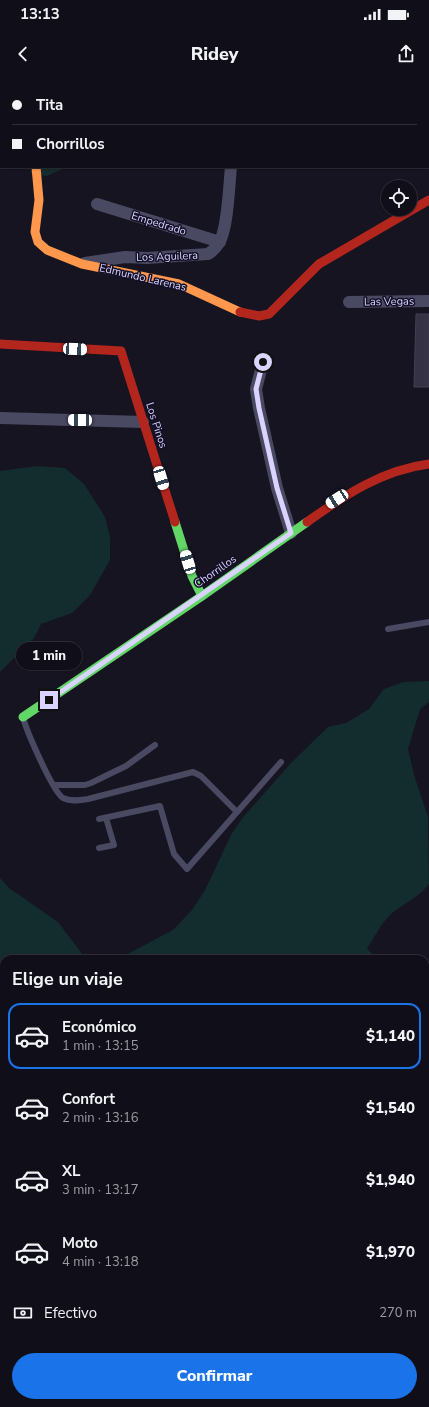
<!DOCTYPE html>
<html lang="es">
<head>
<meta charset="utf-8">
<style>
  body { margin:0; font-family:"Nunito Sans",sans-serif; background:#1e1d26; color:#f1f3f6; height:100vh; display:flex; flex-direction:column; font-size:15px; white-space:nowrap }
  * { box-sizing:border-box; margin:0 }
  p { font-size:13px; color:#9c9ca2 }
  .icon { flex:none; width:22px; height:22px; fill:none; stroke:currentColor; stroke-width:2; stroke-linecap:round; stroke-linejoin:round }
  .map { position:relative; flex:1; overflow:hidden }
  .sheet { position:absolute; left:0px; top:875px; width:429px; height:452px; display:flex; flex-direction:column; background:#100f19; border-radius:12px 12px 0 0; box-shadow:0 1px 3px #0004,0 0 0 1px #302f38 }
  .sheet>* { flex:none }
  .banner { position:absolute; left:0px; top:0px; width:429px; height:88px; box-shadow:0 1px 3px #0004,0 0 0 1px #302f38; display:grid; align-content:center; height:88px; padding:0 12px; background:#100f19 }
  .fabs { position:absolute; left:381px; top:100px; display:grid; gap:8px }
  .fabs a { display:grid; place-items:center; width:36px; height:36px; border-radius:50%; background:#100f19; box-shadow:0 1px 3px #0004,0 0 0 1px #302f38; font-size:20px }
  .end { position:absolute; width:18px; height:18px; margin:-9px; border:5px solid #d9d4ff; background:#111; box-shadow:0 0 0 2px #111 }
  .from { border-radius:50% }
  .bubble { position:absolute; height:28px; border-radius:14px; background:#100f19; box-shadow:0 1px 3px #0004,0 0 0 1px #302f38; font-size:13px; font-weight:800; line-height:28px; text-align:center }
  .car { position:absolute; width:12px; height:24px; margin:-12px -6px; border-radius:5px; box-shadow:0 0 3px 1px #0007; background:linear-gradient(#fff 24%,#345 0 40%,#fff 0 76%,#345 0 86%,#fff 0) }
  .banner b { display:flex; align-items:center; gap:14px; height:38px; font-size:15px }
  .banner b+b { border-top:1px solid #302f38 }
  .banner i { width:10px; height:10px; background:#f1f3f6 }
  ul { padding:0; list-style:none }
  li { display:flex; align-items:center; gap:12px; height:66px; margin:0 8px 6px; padding:0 4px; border:2px solid transparent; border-radius:12px }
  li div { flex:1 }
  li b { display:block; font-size:15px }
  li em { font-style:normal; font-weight:800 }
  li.selected { border-color:#1a73e8 }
  li>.icon { width:36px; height:36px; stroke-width:1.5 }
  h2 { padding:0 12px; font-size:18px; line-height:48px }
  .pay { display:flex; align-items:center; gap:10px; height:44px; padding:0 12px; font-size:15px }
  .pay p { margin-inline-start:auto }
  .action { display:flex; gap:8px; margin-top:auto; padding:8px 12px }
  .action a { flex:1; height:46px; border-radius:24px; background:#1a73e8; color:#fff; font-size:16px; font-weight:800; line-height:46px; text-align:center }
  .status { display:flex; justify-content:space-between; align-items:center; height:28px; padding:0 20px; background:#100f19; direction:ltr }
  .status svg { height:11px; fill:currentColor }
  header { display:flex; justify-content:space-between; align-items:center; height:52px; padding:0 12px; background:#100f19; font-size:18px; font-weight:800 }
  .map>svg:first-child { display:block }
</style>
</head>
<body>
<div class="status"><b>13:13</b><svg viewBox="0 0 49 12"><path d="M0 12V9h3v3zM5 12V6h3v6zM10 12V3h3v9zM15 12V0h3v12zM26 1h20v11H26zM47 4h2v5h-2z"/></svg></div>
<header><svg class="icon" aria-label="back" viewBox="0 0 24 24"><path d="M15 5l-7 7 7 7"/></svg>Ridey<svg class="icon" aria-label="share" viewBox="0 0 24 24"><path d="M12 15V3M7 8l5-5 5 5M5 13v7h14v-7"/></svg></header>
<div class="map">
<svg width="429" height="1327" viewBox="0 0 429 1327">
  <rect width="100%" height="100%" fill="#161421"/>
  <g fill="#132c2d">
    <rect x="59" y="0" width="89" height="1"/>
    <polygon points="33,87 67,87 47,96 30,93"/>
    <polygon points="37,386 65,388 84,404 105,437 110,457 110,480 90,515 72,533 41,544 34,558 0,592 0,391"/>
    <path d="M 429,601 L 429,622 L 420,629 L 408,669 L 415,698 L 428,737 L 429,804 C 420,817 402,824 390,835 C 380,845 374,858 367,869 L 378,879 L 118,879 L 173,850 L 192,830 L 205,810 L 232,753 L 244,736 L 291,683 L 328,647 L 346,643 L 369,629 L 384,609 L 403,602 Z"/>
    <polygon points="0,798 9,808 58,842 86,879 4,879 4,1323 425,1323 425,1140 429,1140 429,1327 0,1327"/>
  </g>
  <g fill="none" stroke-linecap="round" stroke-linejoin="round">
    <polyline stroke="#0d2144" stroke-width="3.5" points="0,1017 4,1015"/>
  </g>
  <polygon fill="#343243" stroke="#433f54" points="416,234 429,234 429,307 414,307"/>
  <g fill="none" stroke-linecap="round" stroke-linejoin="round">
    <g stroke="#4a4962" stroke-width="6">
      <polyline points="388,549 429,542"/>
      <path d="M 23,637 C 26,650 53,712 63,718 C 71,722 80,720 88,719 L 193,692 L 201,696 L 237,732"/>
      <polyline points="54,705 85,705 91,703 126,686 155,665"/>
      <polyline points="99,739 160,726 174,774 187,789 281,682"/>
      <polyline points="99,768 114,765 106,738"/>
      <polyline points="425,894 429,888"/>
      <polyline points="425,946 429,949"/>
    </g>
    <g stroke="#4a4962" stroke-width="12">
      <polyline points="233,0 233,1"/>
      <polyline points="67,1 67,0"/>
      <polyline points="97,124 220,162"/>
      <path d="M 85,183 L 125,177 L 147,178 L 208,174 C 213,171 216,168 219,163 C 228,149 229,105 231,87"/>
      <polyline points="349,222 429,221"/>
      <polyline points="263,282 256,309 259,328 277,408 291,453"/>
      <polyline points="0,338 143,342"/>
    </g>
    <g stroke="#63d668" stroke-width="9">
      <polyline points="175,442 192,496 202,516"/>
      <polyline points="23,637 202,516 307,442"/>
    </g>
    <polyline stroke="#ff974d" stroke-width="9" points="36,87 39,120 35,152 38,162 47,170 82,184 179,204 240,232"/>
    <g stroke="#b3261e" stroke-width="9">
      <polyline points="240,232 259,236 269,234 319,184 429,120"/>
      <polyline points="0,264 121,271 175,442"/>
      <path d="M 307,442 C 345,415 382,390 429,384"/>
    </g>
  </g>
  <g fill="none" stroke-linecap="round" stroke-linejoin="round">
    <polyline stroke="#d9d4ff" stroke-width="5" points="49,620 291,453 277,408 259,328 256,309 263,282"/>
  </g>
  <g text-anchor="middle" stroke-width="3" stroke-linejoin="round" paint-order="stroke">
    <g font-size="11" fill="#d9d4ff" stroke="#130f26">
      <text transform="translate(159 143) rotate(17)" y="4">Empedrado</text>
      <text transform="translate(167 176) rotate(-2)" y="4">Los Aguilera</text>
      <text transform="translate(143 197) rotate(13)" y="4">Edmundo Larenas</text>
      <text transform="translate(389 221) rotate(-1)" y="4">Las Vegas</text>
      <text transform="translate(157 345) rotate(72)" y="4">Los Pinos</text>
      <text transform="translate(215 491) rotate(-35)" y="4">Chorrillos</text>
    </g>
  </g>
</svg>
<div class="fabs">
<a><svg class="icon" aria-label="locate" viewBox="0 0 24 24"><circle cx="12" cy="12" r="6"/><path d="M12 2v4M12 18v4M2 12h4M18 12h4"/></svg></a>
</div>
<i class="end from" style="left:263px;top:282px"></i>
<i class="end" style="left:49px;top:620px"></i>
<div class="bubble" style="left:16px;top:562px;width:66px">1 min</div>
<i class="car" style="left:75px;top:269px;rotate:93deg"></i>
<i class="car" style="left:80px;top:340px;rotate:271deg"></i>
<i class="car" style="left:161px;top:398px;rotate:163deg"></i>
<i class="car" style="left:337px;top:419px;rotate:237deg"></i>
<i class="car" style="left:188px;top:482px;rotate:343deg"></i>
<div class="banner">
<b><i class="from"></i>Tita</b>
<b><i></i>Chorrillos</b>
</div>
<section class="sheet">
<h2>Elige un viaje</h2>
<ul>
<li class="selected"><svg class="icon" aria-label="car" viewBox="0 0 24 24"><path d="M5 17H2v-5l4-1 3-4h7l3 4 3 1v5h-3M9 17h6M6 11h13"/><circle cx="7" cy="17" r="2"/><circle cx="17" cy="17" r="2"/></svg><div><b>Económico</b><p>1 min · 13:15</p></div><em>$1,140</em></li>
<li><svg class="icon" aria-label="car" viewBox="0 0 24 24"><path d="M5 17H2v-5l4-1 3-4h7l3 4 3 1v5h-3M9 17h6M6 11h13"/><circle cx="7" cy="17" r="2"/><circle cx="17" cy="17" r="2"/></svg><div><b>Confort</b><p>2 min · 13:16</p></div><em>$1,540</em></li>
<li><svg class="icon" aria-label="car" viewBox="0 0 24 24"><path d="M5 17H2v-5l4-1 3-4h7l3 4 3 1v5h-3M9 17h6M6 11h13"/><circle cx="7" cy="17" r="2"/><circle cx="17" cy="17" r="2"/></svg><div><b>XL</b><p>3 min · 13:17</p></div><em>$1,940</em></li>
<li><svg class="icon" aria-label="car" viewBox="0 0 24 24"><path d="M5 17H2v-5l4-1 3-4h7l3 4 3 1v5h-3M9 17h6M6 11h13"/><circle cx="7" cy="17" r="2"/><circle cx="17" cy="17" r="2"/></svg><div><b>Moto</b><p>4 min · 13:18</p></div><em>$1,970</em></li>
</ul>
<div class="pay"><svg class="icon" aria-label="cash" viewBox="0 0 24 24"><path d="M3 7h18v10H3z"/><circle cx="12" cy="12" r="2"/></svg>Efectivo<p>270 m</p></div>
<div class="action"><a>Confirmar</a></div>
</section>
</div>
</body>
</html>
